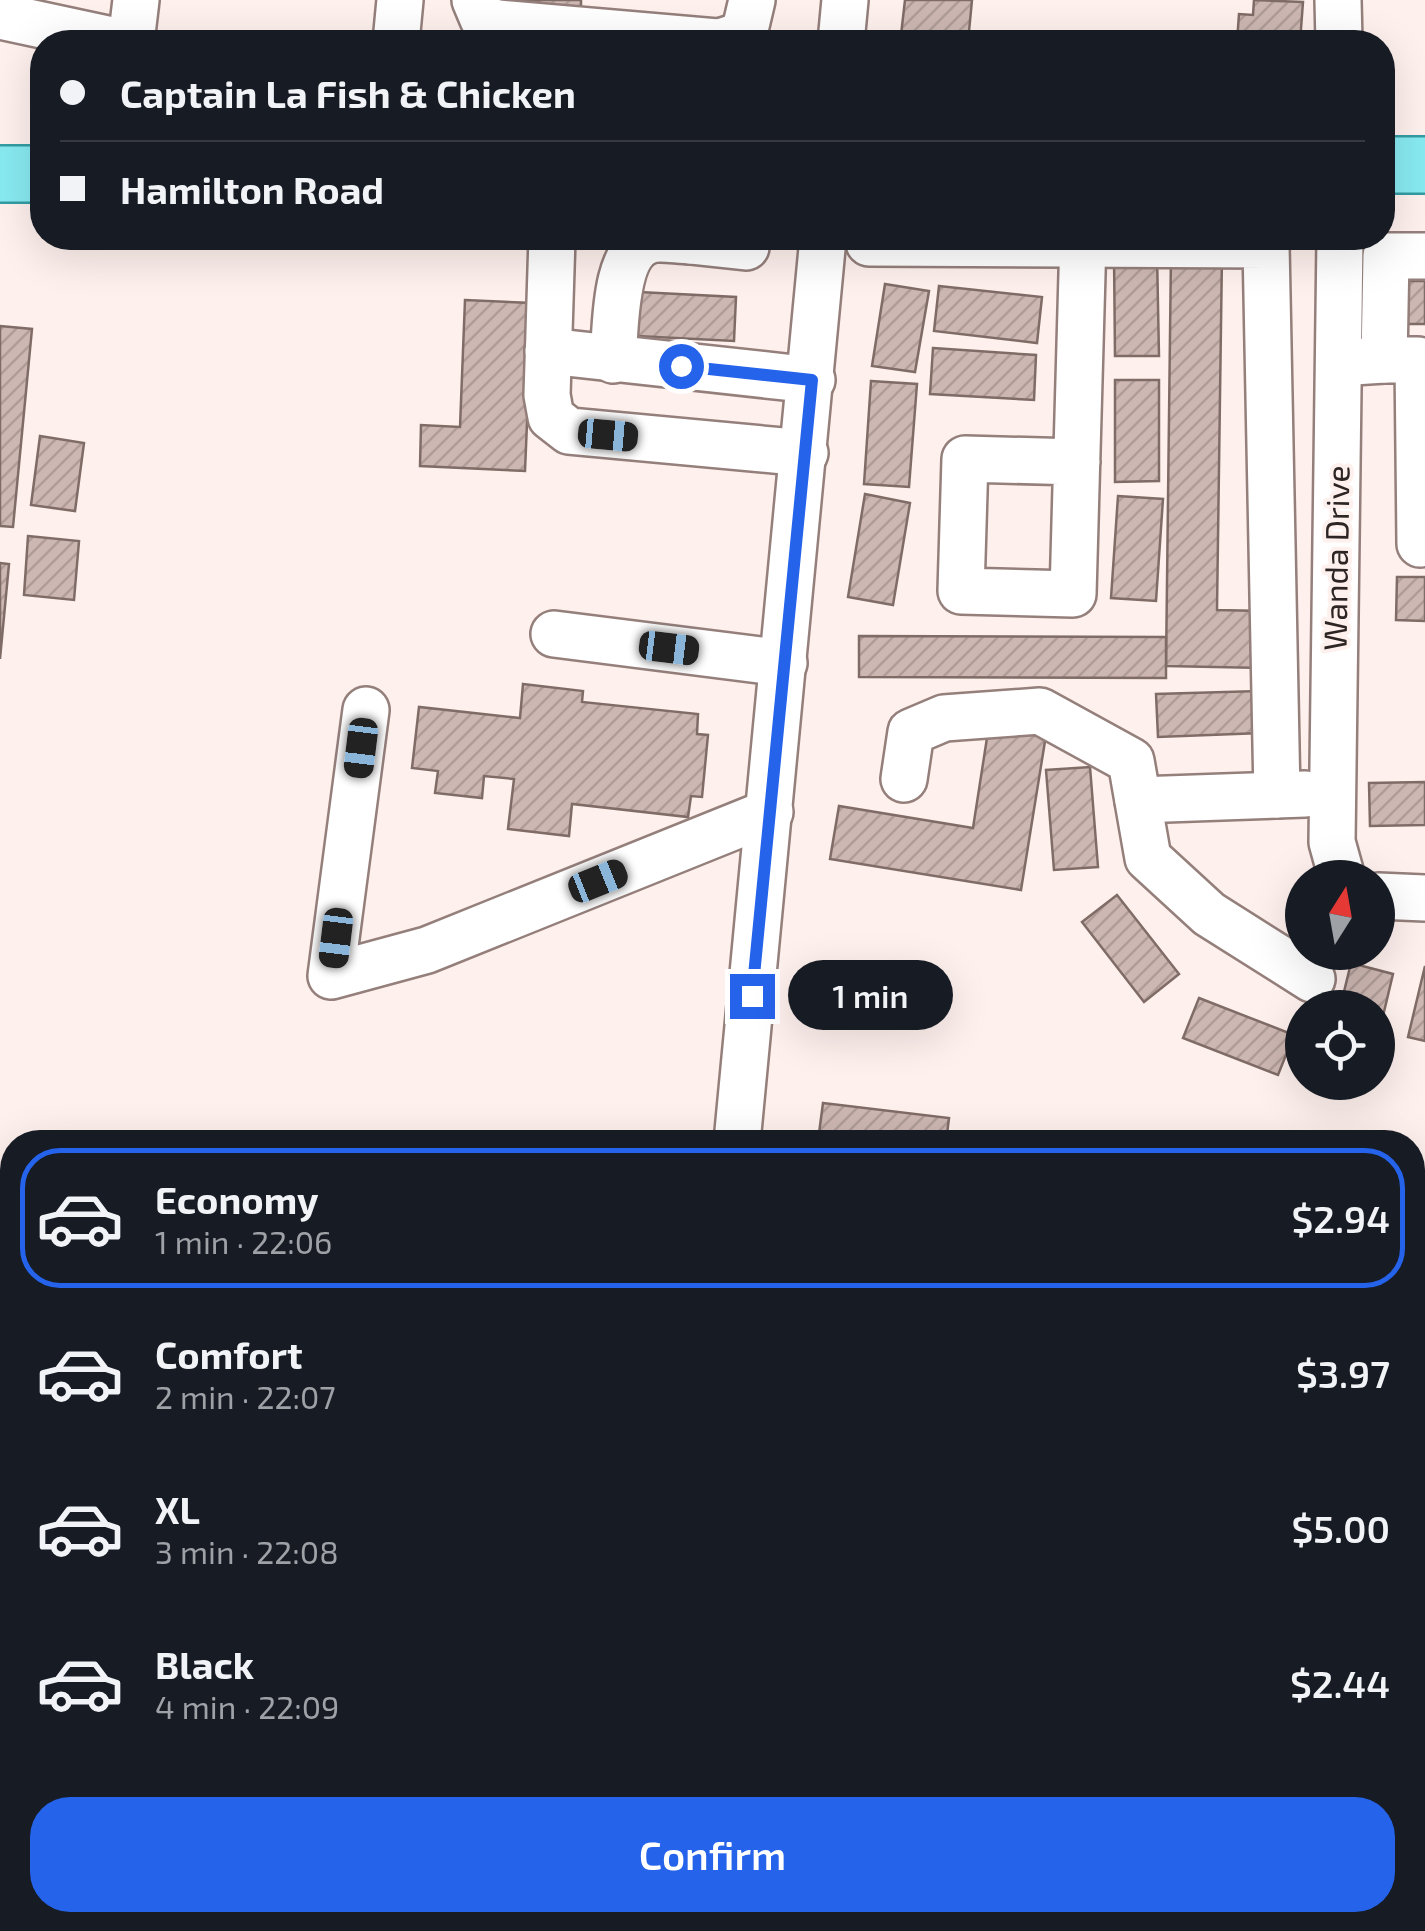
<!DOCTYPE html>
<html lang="en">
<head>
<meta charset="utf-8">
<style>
  body { margin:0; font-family:"Exo 2",sans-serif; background:#20242c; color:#f1f3f6; height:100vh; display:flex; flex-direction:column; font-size:38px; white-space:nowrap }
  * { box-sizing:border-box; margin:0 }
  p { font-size:32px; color:#9ea1a6 }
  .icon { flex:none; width:55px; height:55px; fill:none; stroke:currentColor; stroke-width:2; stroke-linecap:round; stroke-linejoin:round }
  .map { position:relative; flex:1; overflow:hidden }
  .panel { position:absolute; left:0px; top:1130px; width:1425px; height:802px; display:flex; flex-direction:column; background:#171b24; border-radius:40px 40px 0 0; box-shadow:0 10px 40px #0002 }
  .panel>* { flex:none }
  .banner { position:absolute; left:30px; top:30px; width:1365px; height:220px; border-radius:40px; box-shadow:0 10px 40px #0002; display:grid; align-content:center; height:220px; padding:0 30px; background:#171b24 }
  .needle { width:65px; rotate:11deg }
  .tools { position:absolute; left:1285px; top:860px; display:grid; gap:20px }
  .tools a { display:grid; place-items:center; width:110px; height:110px; border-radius:50%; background:#171b24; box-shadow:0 10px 40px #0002; font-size:50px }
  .end { position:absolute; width:45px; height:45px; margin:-22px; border:12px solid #2563eb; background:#fff; box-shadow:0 0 0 5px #fff }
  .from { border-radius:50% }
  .bubble { position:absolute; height:70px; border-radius:35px; background:#171b24; box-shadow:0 10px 40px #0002; font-size:32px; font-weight:600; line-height:70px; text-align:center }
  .car { position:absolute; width:30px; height:60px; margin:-30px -15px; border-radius:12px; box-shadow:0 0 8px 2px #0007; background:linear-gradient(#222 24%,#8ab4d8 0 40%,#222 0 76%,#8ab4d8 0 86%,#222 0) }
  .banner b { display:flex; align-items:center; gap:35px; height:95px; font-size:38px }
  .banner b+b { border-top:2px solid #363941 }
  .banner i { width:25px; height:25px; background:#f1f3f6 }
  ul { padding:18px 0 0; list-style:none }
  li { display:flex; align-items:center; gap:30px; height:140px; margin:0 20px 15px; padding:0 10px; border:5px solid transparent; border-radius:40px }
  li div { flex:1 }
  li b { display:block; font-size:38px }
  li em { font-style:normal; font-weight:600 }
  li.current { border-color:#2563eb }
  li>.icon { width:90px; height:90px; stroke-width:1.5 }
  .button { display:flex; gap:20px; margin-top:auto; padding:20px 30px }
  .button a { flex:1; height:115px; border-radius:40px; background:#2563eb; color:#fff; font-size:40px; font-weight:600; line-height:115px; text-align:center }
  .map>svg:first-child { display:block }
</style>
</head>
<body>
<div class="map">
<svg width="1425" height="1931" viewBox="0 0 1425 1931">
  <defs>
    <pattern id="building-hatch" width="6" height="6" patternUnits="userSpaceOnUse" patternTransform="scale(2.5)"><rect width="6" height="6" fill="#cdb7b2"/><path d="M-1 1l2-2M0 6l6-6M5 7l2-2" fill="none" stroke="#b09d99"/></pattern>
  </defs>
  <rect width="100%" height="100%" fill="#fef0ed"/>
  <g fill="url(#building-hatch)" stroke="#806c67" stroke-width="2.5">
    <polygon points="521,0 581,0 581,9"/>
    <polygon points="905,0 972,0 968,42 901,35"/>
    <polygon points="1254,0 1303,2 1300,42 1237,42 1239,14 1253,15"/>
    <polygon points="1171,253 1222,254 1217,610 1264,611 1263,668 1166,666"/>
    <polygon points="1157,254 1159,356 1115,356 1114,255"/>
    <rect x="1398" y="281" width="27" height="43"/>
    <polygon points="885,284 929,291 915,372 872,366"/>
    <polygon points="939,286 1042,297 1037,343 934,331"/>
    <polygon points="639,292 736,297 734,341 637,336"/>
    <polygon points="465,300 532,303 525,471 420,466 421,425 460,427"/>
    <polygon points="0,326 32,329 13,527 0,526"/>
    <polygon points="933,348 1036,355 1034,400 930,394"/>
    <polygon points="1115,380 1159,380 1159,481 1115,482"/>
    <polygon points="871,381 917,384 909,487 864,484"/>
    <polygon points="40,436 84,443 75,511 31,505"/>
    <polygon points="865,494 910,503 893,605 848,597"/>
    <polygon points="1118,496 1163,499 1156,601 1111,598"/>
    <polygon points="28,536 79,541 74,600 24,595"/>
    <polygon points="0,563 9,564 0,659"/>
    <polygon points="1397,577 1425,577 1425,621 1396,620"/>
    <polygon points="859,636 1166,637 1166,678 859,677"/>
    <polygon points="523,684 583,691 582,702 698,714 697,734 708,735 702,797 691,796 688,817 572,804 569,836 508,829 514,779 484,776 482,798 435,793 438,771 412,768 419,707 520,718"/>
    <polygon points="1259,691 1261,733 1158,737 1156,694"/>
    <polygon points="989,725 1046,735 1021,890 830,859 839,806 973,828"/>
    <polygon points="1090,767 1098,867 1054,870 1046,770"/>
    <polygon points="1425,782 1425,825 1370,826 1369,783"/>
    <polygon points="1117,895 1179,974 1144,1002 1082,922"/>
    <polygon points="1351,963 1393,974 1378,1037 1378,1008 1340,1008"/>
    <polygon points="1425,966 1425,1041 1408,1037"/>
    <polygon points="1199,998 1294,1035 1278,1075 1183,1038"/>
    <polygon points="823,1103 949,1118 946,1142 808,1142 818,1141"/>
    <polygon points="1412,1291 1425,1293 1425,1363 1412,1361"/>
    <polygon points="0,1463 7,1464 6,1520 0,1520"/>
    <polygon points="1412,1492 1425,1494 1425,1577 1412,1575"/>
    <polygon points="1412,1599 1425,1600 1424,1632 1412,1632"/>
    <polygon points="1412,1718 1425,1721 1424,1787 1412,1785"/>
    <polygon points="787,1920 920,1920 1015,1931 786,1931"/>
  </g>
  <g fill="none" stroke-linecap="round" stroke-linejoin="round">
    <defs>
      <g id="minor">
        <polyline points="475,0 483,19 498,23 717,42"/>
        <polyline points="1338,0 1339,42"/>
        <polyline points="0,16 121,42"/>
        <polyline points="131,42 136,0"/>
        <polyline points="396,42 400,0"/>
        <polyline points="720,42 744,34 752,0"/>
        <polyline points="841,42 845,0"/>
        <polyline points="552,238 547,395 551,417 569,431 805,453"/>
        <polyline points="690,238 690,241 746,247"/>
        <polyline points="1340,238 1332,842 1342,878"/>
        <polyline points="869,243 1266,245 1277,795"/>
        <polyline points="548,351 812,380"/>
        <path d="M 613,360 C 616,328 613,249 651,240 C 662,237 678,241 690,241"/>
        <polyline points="1384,360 1418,360 1420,544"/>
        <polyline points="1353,362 1384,360 1386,256 1425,256"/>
        <polyline points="1077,462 965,459 961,591 1073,594 1083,238"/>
        <polyline points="554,634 784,663"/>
        <polyline points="366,710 331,976 427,950 770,812"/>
        <polyline points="904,779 911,732 944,718 1040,711 1131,761 1148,858 1209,914 1312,979"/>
        <polyline points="1138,800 1305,794"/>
        <polyline points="1378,896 1425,898"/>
        <polyline points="737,1142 823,238"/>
        <polyline points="0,1428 12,1428"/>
        <polyline points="1412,1431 1425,1432"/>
        <polyline points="0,1764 12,1764"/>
        <polyline points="1412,1837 1425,1838"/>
        <polyline points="656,1931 657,1920"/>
      </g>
      <g id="major">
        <polyline points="1382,165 1425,165"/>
        <polyline points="0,174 42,174"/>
      </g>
    </defs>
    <use href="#minor" stroke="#947f7b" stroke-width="50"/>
    <use href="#major" stroke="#349ca3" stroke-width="60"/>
    <use href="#minor" stroke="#fff" stroke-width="45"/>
    <use href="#major" stroke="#88eaf1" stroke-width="55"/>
  </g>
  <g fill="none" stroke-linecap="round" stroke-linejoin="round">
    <polyline stroke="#2563eb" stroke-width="12" points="681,366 812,380 752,996"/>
  </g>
  <g text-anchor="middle" stroke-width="8" stroke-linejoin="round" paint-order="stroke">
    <g font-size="32" fill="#2d2523" stroke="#fef0ed">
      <text transform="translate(1337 558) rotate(-89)" y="11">Wanda Drive</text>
    </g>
  </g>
</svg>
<div class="tools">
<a><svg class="needle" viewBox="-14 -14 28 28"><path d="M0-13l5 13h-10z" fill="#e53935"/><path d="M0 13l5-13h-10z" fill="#9ea1a6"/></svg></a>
<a><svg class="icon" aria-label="locate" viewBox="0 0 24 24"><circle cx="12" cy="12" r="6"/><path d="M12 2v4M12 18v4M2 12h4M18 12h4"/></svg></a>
</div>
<i class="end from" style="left:681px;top:366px"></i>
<i class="end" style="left:752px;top:996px"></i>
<div class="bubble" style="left:788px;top:960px;width:165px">1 min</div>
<i class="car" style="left:608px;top:435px;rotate:95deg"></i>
<i class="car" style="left:669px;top:648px;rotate:97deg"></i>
<i class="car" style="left:361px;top:748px;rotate:187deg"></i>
<i class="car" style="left:598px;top:881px;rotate:68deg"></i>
<i class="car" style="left:336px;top:938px;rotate:187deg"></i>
<div class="banner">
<b><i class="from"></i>Captain La Fish &amp; Chicken</b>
<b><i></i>Hamilton Road</b>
</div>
<section class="panel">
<ul>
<li class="current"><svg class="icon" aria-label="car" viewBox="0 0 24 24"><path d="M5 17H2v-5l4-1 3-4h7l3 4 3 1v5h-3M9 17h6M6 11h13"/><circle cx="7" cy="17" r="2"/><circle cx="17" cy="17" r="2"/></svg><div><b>Economy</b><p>1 min · 22:06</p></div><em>$2.94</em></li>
<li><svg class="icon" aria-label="car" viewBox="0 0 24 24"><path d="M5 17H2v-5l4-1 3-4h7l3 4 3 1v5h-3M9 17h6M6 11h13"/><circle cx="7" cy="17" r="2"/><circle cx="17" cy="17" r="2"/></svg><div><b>Comfort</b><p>2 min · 22:07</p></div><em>$3.97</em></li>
<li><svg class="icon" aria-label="car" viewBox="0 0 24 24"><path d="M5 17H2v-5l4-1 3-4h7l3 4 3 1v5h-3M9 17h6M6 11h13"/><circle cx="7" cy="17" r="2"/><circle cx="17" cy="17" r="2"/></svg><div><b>XL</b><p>3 min · 22:08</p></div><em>$5.00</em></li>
<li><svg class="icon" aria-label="car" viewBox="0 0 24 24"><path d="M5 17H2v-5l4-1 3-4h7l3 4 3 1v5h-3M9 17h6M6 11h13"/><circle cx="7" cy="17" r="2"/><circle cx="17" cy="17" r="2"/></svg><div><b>Black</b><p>4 min · 22:09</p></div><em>$2.44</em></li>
</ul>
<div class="button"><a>Confirm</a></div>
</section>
</div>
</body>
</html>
